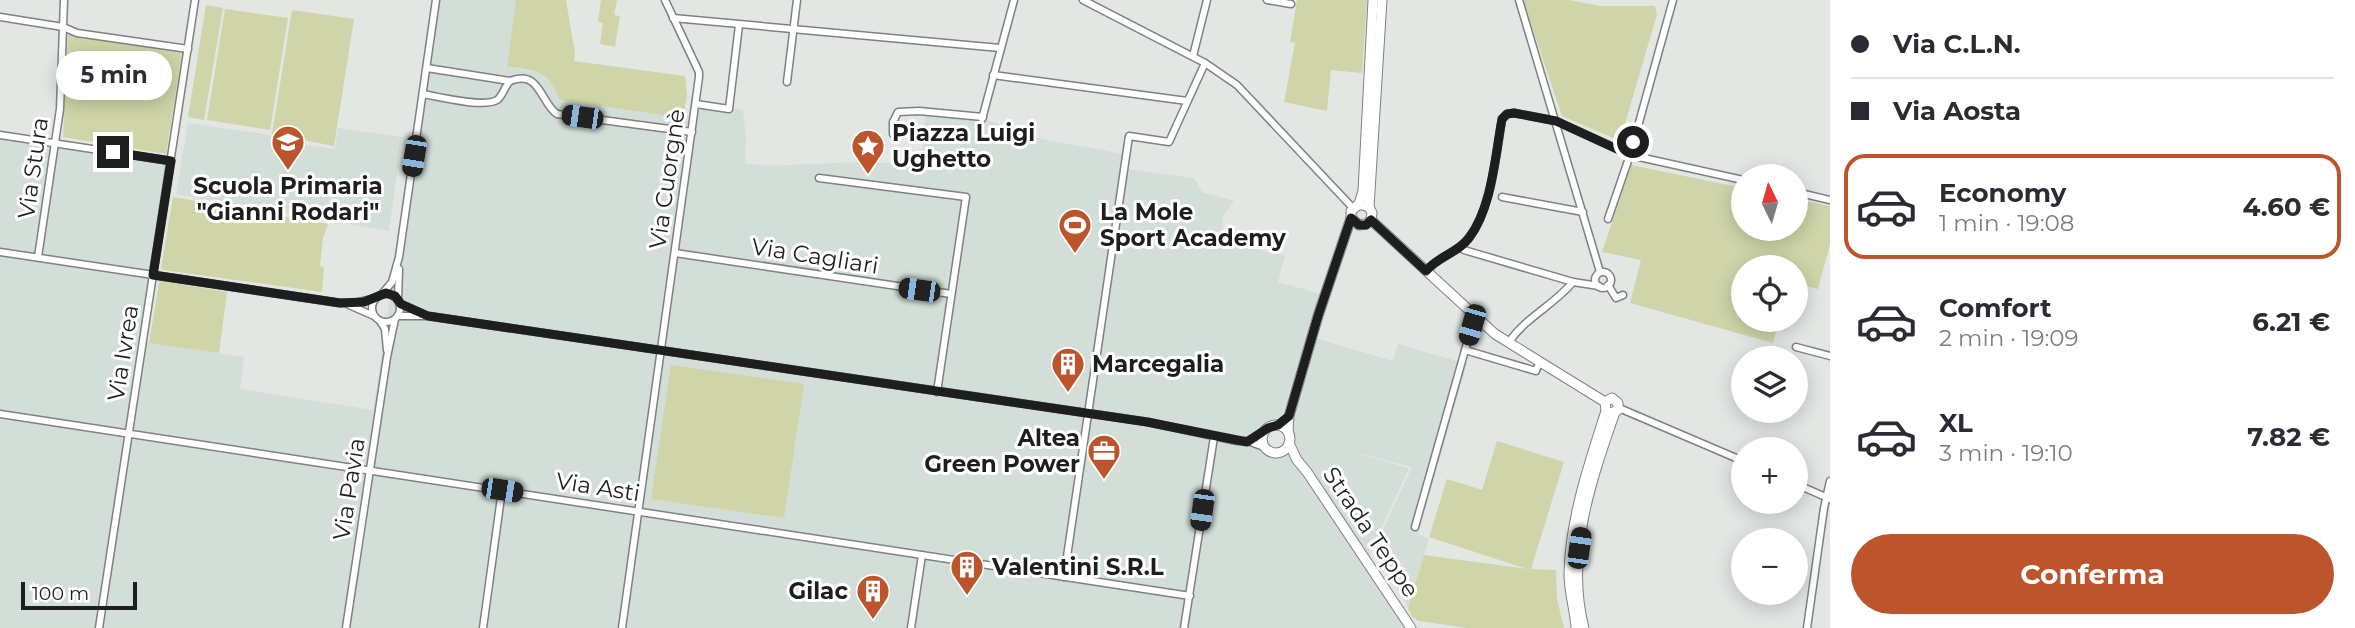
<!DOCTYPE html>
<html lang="it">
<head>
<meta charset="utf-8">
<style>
  body { margin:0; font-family:Montserrat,sans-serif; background:#f2f2f3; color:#2b2b33; height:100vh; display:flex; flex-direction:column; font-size:26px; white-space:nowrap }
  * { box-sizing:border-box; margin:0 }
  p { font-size:23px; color:#7c7c81 }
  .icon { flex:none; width:38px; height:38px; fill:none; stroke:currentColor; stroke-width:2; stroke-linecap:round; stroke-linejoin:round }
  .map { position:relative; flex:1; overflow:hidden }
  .details { display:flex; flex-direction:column; background:#fff; width:525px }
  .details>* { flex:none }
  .hud { display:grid; align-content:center; height:154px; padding:0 21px; background:#fff }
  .needle { width:46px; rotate:355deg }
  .controls { position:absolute; left:1731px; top:164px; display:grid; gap:14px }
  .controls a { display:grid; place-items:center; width:77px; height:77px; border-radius:50%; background:#fff; box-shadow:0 4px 18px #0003; font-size:35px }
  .scale { position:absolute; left:21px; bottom:18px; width:116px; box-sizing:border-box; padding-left:7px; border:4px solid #1d1f1e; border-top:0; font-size:19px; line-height:24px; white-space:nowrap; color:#1d1f1e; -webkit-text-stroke:5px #fff; paint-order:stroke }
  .end { position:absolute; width:32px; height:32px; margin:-16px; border:9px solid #1d1f1e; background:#fff; box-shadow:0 0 0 4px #fff }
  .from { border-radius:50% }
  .bubble { position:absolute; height:49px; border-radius:24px; background:#fff; box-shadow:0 4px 18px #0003; font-size:23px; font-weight:700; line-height:49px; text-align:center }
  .car { position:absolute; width:21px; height:42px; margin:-21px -10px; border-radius:9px; box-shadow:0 0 5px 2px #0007; background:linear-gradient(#222 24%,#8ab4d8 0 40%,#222 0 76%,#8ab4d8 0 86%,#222 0) }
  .hud b { display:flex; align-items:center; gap:24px; height:66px; font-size:26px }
  .hud b+b { border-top:2px solid #e1e1e2 }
  .hud i { width:18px; height:18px; background:#2b2b33 }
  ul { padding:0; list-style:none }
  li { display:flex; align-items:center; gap:21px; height:105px; margin:0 14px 10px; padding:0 7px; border:4px solid transparent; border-radius:21px }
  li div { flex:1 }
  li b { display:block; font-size:26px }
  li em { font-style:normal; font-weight:700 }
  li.on { border-color:#bc552c }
  li>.icon { width:63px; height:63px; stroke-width:1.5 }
  .action { display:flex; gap:14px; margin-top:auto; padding:14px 21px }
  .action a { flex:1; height:80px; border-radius:42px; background:#bc552c; color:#fff; font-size:28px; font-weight:700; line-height:80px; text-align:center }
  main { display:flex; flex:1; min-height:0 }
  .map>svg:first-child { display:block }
</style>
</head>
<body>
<main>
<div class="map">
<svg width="1830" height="628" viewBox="0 0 1830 628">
  <rect width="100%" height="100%" fill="#e2e7e4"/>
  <g fill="#d2ded7">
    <polygon points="436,0 516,0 508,67 541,73 555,88 559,99 565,101 683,118 705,107 743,110 746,138 745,163 765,166 859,162 922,164 925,114 986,120 1042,139 1122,154 1125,169 1194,178 1202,192 1234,201 1223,216 1222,241 1285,256 1278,282 1321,294 1280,421 1267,422 1256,435 1257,445 1263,454 1269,457 1282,457 1297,438 1291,426 1315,338 1393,361 1398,344 1467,364 1418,534 1429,539 1408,608 1375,547 1412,467 1330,446 1409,468 1365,564 1407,628 0,628 0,136 170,163 146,342 244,357 240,389 373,410"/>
    <polygon points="188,123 270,135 279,141 335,149 338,128 402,137 389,231 176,194"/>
  </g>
  <g fill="#cfd5a8">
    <path d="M 516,0 L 566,0 L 575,53 L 574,61 L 685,76 L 687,95 L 683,118 L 565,101 L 559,99 C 548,70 535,70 507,67 Z"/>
    <polygon points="601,0 617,0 614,15 620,16 615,47 600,44 603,23 598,22"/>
    <polygon points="1297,0 1367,0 1362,73 1331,70 1327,111 1284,102 1295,43 1290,42"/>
    <polygon points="1523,0 1569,0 1600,6 1655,6 1657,14 1620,141 1562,116"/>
    <polygon points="206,5 223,8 204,120 188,117"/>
    <polygon points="225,9 288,18 270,130 207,120"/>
    <polygon points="292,10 354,19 334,146 272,134"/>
    <polygon points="68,35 182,53 166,154 63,137"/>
    <polygon points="1631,165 1743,188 1743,229 1796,229 1796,199 1830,206 1830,244 1818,289 1796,284 1796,268 1743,268 1743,320 1779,320 1773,343 1630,303 1641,260 1602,252"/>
    <polygon points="173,197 328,224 323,238 320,266 324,267 322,292 163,270 161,268"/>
    <polygon points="161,281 227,292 219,353 149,343 159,283"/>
    <polygon points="671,365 804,384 784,518 651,499"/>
    <polygon points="1497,441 1564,462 1531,569 1556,570 1557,599 1564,628 1467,628 1419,621 1412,617 1408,608 1424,555 1527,569 1429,537 1447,479 1482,490"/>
  </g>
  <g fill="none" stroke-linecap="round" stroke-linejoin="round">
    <defs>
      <g id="street">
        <polyline points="1083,0 1205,63 1237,85 1352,207"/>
        <polyline points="1267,0 1291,4"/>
        <polyline points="1519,0 1600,272"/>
        <polyline points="0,17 63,27 77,33 188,49"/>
        <polyline points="673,18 1000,48"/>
        <polyline points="1193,56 1207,0"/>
        <path d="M 427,68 L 510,81 C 540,69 540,102 557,114 L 692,132"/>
        <polyline points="993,75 1187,101"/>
        <polyline points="787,82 797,0"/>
        <path d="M 423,94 C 439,97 484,108 497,100 C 503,96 504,87 510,81"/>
        <polyline points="696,104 729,109 739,25"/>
        <polyline points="982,119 1014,0"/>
        <polyline points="893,134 893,122 898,112 919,111 983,117"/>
        <polyline points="0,135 171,161"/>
        <polyline points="819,178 966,197 937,392"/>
        <polyline points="1796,192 1830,200"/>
        <polyline points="1502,197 1583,212"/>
        <polyline points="1608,219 1630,155 1673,0"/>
        <polyline points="1460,247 1464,250 1573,282 1599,286"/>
        <polyline points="0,252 340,303 355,303 376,298"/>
        <polyline points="675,253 951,294"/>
        <polyline points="38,257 60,109 64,0"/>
        <path d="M 1426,271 C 1437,258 1454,254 1465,242 C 1491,215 1496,155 1502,119 L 1507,114 L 1514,113 L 1556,121 L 1630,155 L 1743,180"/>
        <circle cx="1603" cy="280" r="8"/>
        <polyline points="1608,285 1616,298 1623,295"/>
        <circle cx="386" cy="308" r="14"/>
        <polyline points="382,294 392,282 399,257 436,0"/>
        <polyline points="398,299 399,269"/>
        <polyline points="401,304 423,314"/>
        <polyline points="349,305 374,316"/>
        <polyline points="399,316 428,316 1148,422 1237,441 1248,441 1264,447"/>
        <polyline points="380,321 385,329 387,350"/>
        <path d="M 1509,342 C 1526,317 1554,305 1573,282"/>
        <polyline points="1796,347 1830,356"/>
        <polyline points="1465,350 1536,371 1540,361"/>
        <polyline points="1619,408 1743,461"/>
        <polyline points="0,414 1190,596"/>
        <polyline points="1248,441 1264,431"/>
        <polyline points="1796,484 1830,499"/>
        <polyline points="1415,527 1475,315"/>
        <polyline points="1064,577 1129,136 1169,142 1205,63"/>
        <polyline points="99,628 195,0"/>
        <polyline points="346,628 387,357 395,319"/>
        <polyline points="483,628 502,490"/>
        <polyline points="622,628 699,77 699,72 665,0"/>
        <polyline points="911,628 922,555"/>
        <polyline points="1184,628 1214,437"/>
        <polyline points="1807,628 1824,508 1830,481"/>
      </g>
      <g id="secondary">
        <polyline points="1359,204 1363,191 1373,0"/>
        <polyline points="1351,218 1359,225 1366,224 1371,220"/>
        <polyline points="1371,220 1495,334 1605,402"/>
        <polyline points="1371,220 1372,213 1369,207 1382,0"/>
        <polyline points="1605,402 1612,398 1618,403 1618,410 1611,413"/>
        <circle cx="1276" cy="439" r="14"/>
        <polyline points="1288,432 1289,416 1318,316 1351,218 1351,211 1359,204 1369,207"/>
        <polyline points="1289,443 1297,460 1307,472 1411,628"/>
        <path d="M 1576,628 C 1575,610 1569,593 1569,574 C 1570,519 1589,464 1606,411 L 1605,402"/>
        <path d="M 1584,628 C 1565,555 1591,481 1615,412"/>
      </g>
    </defs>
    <use href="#street" stroke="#7d827f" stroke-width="9"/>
    <use href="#secondary" stroke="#7d827f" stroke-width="11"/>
    <use href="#street" stroke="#fff" stroke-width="6"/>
    <use href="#secondary" stroke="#fff" stroke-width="9"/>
  </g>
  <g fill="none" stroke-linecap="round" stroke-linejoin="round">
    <path stroke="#1d1f1e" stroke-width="9" d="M 113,152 L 171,161 L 153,275 L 340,303 L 364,302 L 386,293 L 395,296 L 401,304 L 428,316 L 1147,422 L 1247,442 L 1268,428 L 1278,425 L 1289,416 L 1318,316 L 1351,218 L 1359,225 L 1366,225 L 1371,220 L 1426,271 C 1438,256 1458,253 1469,238 C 1492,208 1495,156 1502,119 L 1507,114 L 1514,113 L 1556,121 L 1630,155 L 1633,142"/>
  </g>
  <defs>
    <symbol id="school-pin" viewBox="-11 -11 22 30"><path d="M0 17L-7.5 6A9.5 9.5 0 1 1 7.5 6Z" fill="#bc552c" stroke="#fff"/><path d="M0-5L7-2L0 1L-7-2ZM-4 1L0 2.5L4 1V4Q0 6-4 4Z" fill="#fff"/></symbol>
    <symbol id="sight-pin" viewBox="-11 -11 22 30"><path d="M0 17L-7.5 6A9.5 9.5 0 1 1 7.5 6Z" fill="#bc552c" stroke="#fff"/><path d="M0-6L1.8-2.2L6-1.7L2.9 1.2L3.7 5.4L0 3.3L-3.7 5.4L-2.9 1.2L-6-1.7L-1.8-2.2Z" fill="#fff"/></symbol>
    <symbol id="stadium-pin" viewBox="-11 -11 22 30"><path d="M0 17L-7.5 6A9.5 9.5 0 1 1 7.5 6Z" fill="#bc552c" stroke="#fff"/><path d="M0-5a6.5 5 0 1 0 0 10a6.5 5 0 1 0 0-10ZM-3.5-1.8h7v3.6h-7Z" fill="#fff"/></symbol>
    <symbol id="building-pin" viewBox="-11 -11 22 30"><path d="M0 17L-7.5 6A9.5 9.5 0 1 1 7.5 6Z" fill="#bc552c" stroke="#fff"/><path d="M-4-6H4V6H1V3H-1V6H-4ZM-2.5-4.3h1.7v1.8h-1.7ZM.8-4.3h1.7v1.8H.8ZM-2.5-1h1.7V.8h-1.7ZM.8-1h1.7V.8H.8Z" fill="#fff"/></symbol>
    <symbol id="office-pin" viewBox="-11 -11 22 30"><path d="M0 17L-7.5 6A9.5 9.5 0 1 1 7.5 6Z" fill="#bc552c" stroke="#fff"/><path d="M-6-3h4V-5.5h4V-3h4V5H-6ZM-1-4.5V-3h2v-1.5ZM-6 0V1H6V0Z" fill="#fff"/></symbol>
  </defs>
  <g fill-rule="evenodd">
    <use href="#school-pin" x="269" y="123" width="38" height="52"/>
    <use href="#sight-pin" x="849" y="127" width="38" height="52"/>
    <use href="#stadium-pin" x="1056" y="206" width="38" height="52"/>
    <use href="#building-pin" x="1049" y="345" width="38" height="52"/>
    <use href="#office-pin" x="1085" y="432" width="38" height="52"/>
    <use href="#building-pin" x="948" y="548" width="38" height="52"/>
    <use href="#building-pin" x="854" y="572" width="38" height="52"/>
  </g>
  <g text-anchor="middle" stroke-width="6" stroke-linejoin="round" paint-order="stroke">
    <g font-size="23" font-weight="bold" fill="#1d1f1e" stroke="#fff" text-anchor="start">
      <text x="892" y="141">Piazza Luigi<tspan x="892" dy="26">Ughetto</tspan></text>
      <text x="288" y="194" text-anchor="middle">Scuola Primaria<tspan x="288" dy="26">"Gianni Rodari"</tspan></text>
      <text x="1100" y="220">La Mole<tspan x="1100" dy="26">Sport Academy</tspan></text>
      <text x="1092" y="372">Marcegalia</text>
      <text x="1080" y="446" text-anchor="end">Altea<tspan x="1080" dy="26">Green Power</tspan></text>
      <text x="992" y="575">Valentini S.R.L</text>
      <text x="848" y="599" text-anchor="end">Gilac</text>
    </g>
    <g font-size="23" fill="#1d1f1e" stroke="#fff">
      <text transform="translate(33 168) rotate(-82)" y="8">Via Stura</text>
      <text transform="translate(667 179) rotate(-82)" y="8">Via Cuorgnè</text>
      <text transform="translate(815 256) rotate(9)" y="8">Via Cagliari</text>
      <text transform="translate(123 353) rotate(-81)" y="8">Via Ivrea</text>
      <text transform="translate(598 487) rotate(9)" y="8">Via Asti</text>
      <text transform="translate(349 489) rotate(-81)" y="8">Via Pavia</text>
      <text transform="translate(1371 532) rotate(56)" y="8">Strada Teppe</text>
    </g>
  </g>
</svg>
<div class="controls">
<a><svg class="needle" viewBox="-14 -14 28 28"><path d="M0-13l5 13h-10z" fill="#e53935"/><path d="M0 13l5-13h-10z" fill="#7c7c81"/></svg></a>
<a><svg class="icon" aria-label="locate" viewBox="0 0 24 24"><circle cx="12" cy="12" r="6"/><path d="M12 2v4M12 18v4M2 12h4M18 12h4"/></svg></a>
<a><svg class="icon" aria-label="layers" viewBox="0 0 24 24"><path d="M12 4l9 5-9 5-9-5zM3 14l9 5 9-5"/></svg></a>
<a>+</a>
<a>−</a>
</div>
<div class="scale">100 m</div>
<i class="end from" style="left:1633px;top:142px"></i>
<i class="end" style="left:113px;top:152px"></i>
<div class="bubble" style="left:56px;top:51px;width:116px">5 min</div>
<i class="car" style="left:582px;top:117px;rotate:278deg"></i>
<i class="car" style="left:414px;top:156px;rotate:189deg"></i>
<i class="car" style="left:919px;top:290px;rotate:278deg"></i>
<i class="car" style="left:1472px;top:325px;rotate:196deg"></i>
<i class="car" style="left:502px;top:490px;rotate:99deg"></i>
<i class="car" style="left:1202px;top:510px;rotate:188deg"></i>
<i class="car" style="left:1579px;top:548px;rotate:8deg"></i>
</div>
<section class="details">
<div class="hud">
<b><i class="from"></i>Via C.L.N.</b>
<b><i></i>Via Aosta</b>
</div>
<ul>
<li class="on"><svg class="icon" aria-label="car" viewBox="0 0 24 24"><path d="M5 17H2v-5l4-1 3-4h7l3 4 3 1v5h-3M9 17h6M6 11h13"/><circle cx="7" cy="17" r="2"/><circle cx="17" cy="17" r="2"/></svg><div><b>Economy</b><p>1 min · 19:08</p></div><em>4.60 €</em></li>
<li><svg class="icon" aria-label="car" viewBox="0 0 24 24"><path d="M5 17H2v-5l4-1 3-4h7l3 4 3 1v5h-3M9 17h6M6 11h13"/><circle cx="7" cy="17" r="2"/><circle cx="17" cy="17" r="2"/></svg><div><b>Comfort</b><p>2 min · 19:09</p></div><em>6.21 €</em></li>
<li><svg class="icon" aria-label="car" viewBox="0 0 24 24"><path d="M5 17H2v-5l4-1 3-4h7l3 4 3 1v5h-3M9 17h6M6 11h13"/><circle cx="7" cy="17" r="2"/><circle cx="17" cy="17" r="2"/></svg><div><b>XL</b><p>3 min · 19:10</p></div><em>7.82 €</em></li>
</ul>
<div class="action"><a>Conferma</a></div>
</section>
</main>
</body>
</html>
